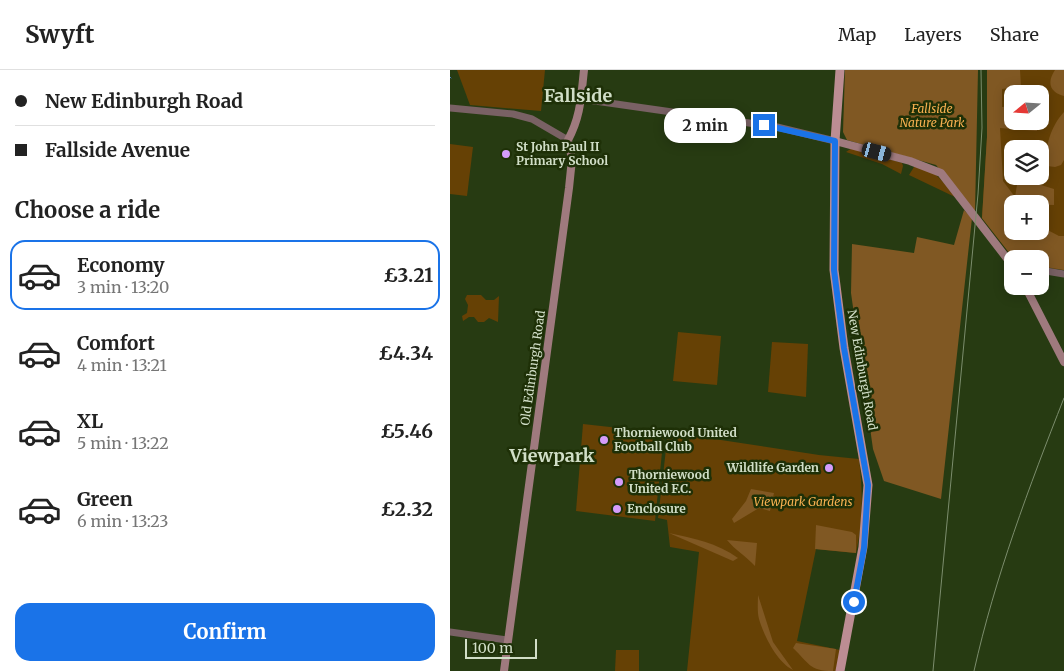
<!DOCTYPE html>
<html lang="en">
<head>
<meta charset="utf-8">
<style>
  body { margin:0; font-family:Merriweather,serif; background:#f6f6f6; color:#222; height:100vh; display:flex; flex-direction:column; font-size:19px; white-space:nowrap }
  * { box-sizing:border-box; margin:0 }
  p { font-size:16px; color:#767676 }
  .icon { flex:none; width:28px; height:28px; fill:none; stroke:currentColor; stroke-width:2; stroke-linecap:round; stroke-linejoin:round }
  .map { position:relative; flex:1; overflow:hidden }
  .side { display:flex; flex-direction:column; background:#fff; width:450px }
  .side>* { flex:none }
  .guide { display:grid; align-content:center; height:110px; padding:0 15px; background:#fff }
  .needle { width:32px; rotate:252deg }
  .tools { position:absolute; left:554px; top:15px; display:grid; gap:10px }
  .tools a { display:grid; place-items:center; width:45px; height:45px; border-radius:10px; background:#fff; box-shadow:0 2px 12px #0003; font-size:25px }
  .scale { position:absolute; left:15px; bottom:12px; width:72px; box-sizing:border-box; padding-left:5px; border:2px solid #d1dec7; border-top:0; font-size:14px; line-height:18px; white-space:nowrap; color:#d1dec7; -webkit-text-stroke:4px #1e3007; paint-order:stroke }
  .end { position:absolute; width:22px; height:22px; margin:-11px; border:6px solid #1a73e8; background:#fff; box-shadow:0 0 0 2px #fff }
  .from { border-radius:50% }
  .bubble { position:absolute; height:35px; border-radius:15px; background:#fff; box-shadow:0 2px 12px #0003; font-size:16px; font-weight:700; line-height:35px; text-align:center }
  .car { position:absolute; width:15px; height:30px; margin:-15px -8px; border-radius:6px; box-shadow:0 0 4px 1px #0007; background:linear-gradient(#222 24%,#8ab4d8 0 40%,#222 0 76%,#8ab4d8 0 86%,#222 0) }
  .guide b { display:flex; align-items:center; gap:18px; height:48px; font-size:19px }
  .guide b+b { border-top:1px solid #e0e0e0 }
  .guide i { width:12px; height:12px; background:#222 }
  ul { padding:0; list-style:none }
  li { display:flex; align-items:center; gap:15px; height:70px; margin:0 10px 8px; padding:0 5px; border:2px solid transparent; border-radius:15px }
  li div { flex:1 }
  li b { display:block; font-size:19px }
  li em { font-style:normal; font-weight:700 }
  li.current { border-color:#1a73e8 }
  li>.icon { width:45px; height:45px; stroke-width:1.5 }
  h2 { padding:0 15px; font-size:22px; line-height:60px }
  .action { display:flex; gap:10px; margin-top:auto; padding:10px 15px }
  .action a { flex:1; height:58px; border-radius:15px; background:#1a73e8; color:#fff; font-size:20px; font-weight:700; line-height:58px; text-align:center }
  header { display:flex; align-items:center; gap:30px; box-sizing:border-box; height:70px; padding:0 25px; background:#fff; border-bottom:1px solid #e0e0e0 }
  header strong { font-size:24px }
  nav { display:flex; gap:28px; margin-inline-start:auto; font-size:18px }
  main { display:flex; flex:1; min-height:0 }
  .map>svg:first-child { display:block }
</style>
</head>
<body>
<header>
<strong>Swyft</strong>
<nav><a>Map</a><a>Layers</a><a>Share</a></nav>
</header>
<main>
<section class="side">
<div class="guide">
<b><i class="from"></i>New Edinburgh Road</b>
<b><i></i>Fallside Avenue</b>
</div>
<h2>Choose a ride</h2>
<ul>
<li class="current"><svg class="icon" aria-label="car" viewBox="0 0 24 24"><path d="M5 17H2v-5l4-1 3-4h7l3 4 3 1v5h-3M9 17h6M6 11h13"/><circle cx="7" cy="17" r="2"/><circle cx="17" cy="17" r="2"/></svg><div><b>Economy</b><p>3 min · 13:20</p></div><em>£3.21</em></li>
<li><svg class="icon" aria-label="car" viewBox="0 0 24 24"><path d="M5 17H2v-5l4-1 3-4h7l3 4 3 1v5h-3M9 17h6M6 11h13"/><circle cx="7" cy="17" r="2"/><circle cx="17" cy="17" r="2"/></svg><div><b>Comfort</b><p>4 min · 13:21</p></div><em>£4.34</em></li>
<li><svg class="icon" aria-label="car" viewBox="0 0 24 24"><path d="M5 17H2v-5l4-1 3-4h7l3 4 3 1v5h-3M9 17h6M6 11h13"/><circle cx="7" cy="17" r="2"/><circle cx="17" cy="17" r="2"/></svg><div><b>XL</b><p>5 min · 13:22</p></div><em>£5.46</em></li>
<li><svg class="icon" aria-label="car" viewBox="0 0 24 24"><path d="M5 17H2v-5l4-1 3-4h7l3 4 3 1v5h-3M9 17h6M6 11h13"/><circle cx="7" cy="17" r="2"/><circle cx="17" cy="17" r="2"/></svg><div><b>Green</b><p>6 min · 13:23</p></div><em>£2.32</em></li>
</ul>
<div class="action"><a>Confirm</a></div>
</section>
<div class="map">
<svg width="614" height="601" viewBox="0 0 614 601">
  <rect width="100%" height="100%" fill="#273b12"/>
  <g fill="#664105" fill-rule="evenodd">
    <polygon points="7,0 95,0 91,41 20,35"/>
    <path d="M 537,0 L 614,0 L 614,200 L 590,197 L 590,189 L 564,189 L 532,148 L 537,67 ZM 562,24 L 590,24 L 590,51 L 562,51 ZM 562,79 L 590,79 L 590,106 L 562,106 ZM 562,134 L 590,134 L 590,161 L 562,161 Z"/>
    <polygon points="0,74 23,77 17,126 0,124"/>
    <polygon points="402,78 452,93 453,96 451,104 432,94 396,82"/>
    <path d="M 464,97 C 482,95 495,114 505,127 L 459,105 Z"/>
    <polygon points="17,225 31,225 36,230 44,230 49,226 48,252 39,248 34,252 28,252 24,247 19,247 13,251 12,246 17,243 18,235 15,229"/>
    <polygon points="228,262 271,266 267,315 223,311"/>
    <polygon points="322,272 358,274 356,327 318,322"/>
    <polygon points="133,354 214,363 205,451 126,441"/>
    <path d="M 218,362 L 369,385 L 409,389 C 413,421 413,452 406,483 L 366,479 L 347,571 L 390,580 L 386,601 L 237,601 L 249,482 L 220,477 L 217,450 L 208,448 Z"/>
    <polygon points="166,580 189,580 189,601 165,601"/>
  </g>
  <g fill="#805823">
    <polygon points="395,0 528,0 525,142 486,95 397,70 393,62"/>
    <polygon points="537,0 570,0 571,16 552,19 552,37 562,36 562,51 586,51 587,61 550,58 553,111 565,127 567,115 578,111 604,119 604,135 562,134 562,161 590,161 590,156 609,166 614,166 614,200 590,196 590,189 564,189 532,148 537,67"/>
    <path d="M 605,0 L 614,0 L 614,26 C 599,22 597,12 605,0 Z"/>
    <path d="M 614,42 L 614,90 L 611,95 L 605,97 L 597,96 C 594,77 601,56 614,42 Z"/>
    <polygon points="514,140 522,148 491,429 434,411 423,379 401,223 402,174 464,183 467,167 504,175"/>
    <polygon points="301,419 324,423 320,441 309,438 284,453 282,449 296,431"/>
    <polygon points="366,455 402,462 406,465 406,483 365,479"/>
    <path d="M 219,463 C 243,468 267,473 288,488 L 283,491 Z"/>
    <path d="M 277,470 L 307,473 L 305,496 C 296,486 285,480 277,470 Z"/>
    <path d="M 308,525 L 323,572 L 343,600 C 327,592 314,566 309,549 C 307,541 308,532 308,525 Z"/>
    <path d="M 346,573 L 386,579 L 383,601 C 359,601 359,593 343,578 Z"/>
  </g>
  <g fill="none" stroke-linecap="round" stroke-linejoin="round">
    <polyline stroke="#477fba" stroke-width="1" points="0,7 1,8"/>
    <g stroke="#796164" stroke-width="7">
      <polyline points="131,29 327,57 385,71"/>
      <polyline points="0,38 63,44 82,49 118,70"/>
      <polyline points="590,200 614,204"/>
      <polyline points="0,562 57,570"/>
    </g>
    <g stroke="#9f7a7e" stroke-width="8">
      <polyline points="385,71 460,91 491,103 562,195"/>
      <polyline points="575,216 614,292"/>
      <path d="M 54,601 L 119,118 L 122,89 L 118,70 C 131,46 131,26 134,0"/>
    </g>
    <polyline stroke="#bc8d93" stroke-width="9" points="390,601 413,477 418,415 394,278 384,200 385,71 390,0"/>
    <g stroke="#7c8d6d" stroke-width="1">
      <polyline points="483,601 528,124 532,58 531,0"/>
      <path d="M 524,601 C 545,507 579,417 614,328"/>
    </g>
  </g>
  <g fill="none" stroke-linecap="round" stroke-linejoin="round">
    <polyline stroke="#1a73e8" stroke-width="6" points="314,55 385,71 384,200 394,278 418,415 414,478 404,532"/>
  </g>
  <g fill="#d59cfb" stroke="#1e3007" stroke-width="2">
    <circle cx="56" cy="84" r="5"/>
    <circle cx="154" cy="370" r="5"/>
    <circle cx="379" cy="398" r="5"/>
    <circle cx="169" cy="412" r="5"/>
    <circle cx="167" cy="439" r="5"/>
  </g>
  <g text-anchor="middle" stroke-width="5" stroke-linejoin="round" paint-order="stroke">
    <g font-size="12" font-style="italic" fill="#f8b051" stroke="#1e3007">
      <text x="482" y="43">Fallside<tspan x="482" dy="14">Nature Park</tspan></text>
      <text x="353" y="436">Viewpark Gardens</text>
    </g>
    <g font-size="12" font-weight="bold" fill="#d1dec7" stroke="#1e3007" text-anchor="start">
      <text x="66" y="81">St John Paul II<tspan x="66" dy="14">Primary School</tspan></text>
      <text x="164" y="367">Thorniewood United<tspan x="164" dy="14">Football Club</tspan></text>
      <text x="369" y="402" text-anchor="end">Wildlife Garden</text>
      <text x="179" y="409">Thorniewood<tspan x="179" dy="14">United F.C.</tspan></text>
      <text x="177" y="443">Enclosure</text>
    </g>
    <g font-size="12" fill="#d1dec7" stroke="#1e3007">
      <text transform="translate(83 298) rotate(-82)" y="4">Old Edinburgh Road</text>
      <text transform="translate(412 300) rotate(80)" y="4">New Edinburgh Road</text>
    </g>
    <g font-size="18" font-weight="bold" fill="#d1dec7" stroke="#1e3007">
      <text x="128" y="32">Fallside</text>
      <text x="102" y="392">Viewpark</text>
    </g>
  </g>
</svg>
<div class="tools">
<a><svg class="needle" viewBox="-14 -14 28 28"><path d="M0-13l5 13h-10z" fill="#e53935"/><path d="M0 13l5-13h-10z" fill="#767676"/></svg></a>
<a><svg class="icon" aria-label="layers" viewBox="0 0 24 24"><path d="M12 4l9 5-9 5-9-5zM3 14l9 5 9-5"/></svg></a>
<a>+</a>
<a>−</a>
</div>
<div class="scale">100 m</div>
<i class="end from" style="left:404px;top:532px"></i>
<i class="end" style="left:314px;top:55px"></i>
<div class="bubble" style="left:214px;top:38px;width:82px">2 min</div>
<i class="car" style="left:427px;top:82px;rotate:105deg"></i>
</div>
</main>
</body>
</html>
